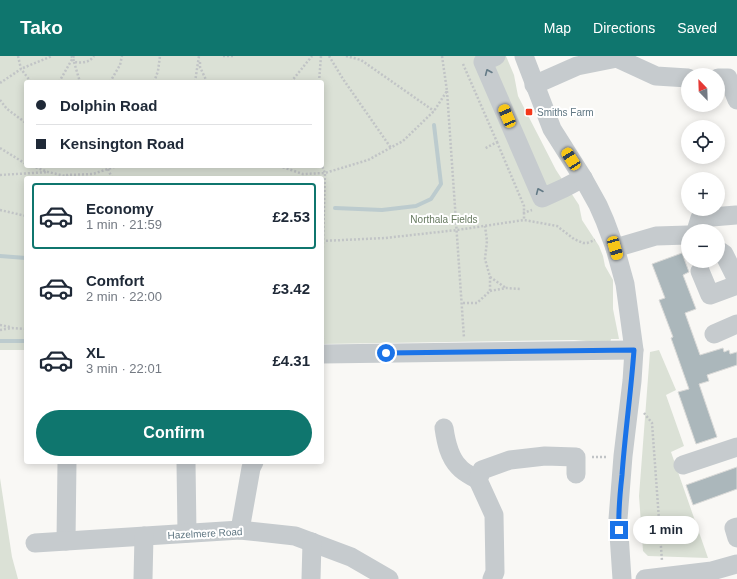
<!DOCTYPE html>
<html lang="en">
<head>
<meta charset="utf-8">
<style>
  body { margin:0; font-family:Helvetica,sans-serif; background:#f2f2f3; color:#1f2937; height:100vh; display:flex; flex-direction:column; font-size:15px; white-space:nowrap }
  * { box-sizing:border-box; margin:0 }
  p { font-size:13px; color:#747a83 }
  .icon { flex:none; width:22px; height:22px; fill:none; stroke:currentColor; stroke-width:2; stroke-linecap:round; stroke-linejoin:round }
  .map { position:relative; flex:1; overflow:hidden }
  .drawer { position:absolute; left:24px; top:120px; width:300px; height:288px; display:flex; flex-direction:column; background:#fff; border-radius:4px; box-shadow:0 2px 10px #0003 }
  .drawer>* { flex:none }
  .hud { position:absolute; left:24px; top:24px; width:300px; height:88px; border-radius:4px; box-shadow:0 2px 10px #0003; display:grid; align-content:center; height:88px; padding:0 12px; background:#fff }
  .needle { width:26px; rotate:337deg }
  .fabs { position:absolute; left:681px; top:12px; display:grid; gap:8px }
  .fabs a { display:grid; place-items:center; width:44px; height:44px; border-radius:50%; background:#fff; box-shadow:0 2px 10px #0003; font-size:20px }
  .end { position:absolute; width:18px; height:18px; margin:-9px; border:5px solid #1a73e8; background:#fff; box-shadow:0 0 0 2px #fff }
  .from { border-radius:50% }
  .bubble { position:absolute; height:28px; border-radius:14px; background:#fff; box-shadow:0 2px 10px #0003; font-size:13px; font-weight:700; line-height:28px; text-align:center }
  .car { position:absolute; width:12px; height:24px; margin:-12px -6px; border-radius:5px; box-shadow:0 0 3px 1px #0007; background:linear-gradient(#f5c518 24%,#345 0 40%,#f5c518 0 76%,#345 0 86%,#f5c518 0) }
  .hud b { display:flex; align-items:center; gap:14px; height:38px; font-size:15px }
  .hud b+b { border-top:1px solid #e0e1e3 }
  .hud i { width:10px; height:10px; background:#1f2937 }
  ul { padding:7px 0 0; list-style:none }
  li { display:flex; align-items:center; gap:12px; height:66px; margin:0 8px 6px; padding:0 4px; border:2px solid transparent; border-radius:4px }
  li div { flex:1 }
  li b { display:block; font-size:15px }
  li em { font-style:normal; font-weight:700 }
  li.on { border-color:#0f766e }
  li>.icon { width:36px; height:36px; stroke-width:1.5 }
  .cta { display:flex; gap:8px; margin-top:auto; padding:8px 12px }
  .cta a { flex:1; height:46px; border-radius:24px; background:#0f766e; color:#fff; font-size:16px; font-weight:700; line-height:46px; text-align:center }
  header { display:flex; align-items:center; gap:24px; box-sizing:border-box; height:56px; padding:0 20px; background:#0f766e; color:#fff }
  header strong { font-size:19px }
  nav { display:flex; gap:22px; margin-inline-start:auto; font-size:14px }
  .map>svg:first-child { display:block }
</style>
</head>
<body>
<header>
<strong>Tako</strong>
<nav><a>Map</a><a>Directions</a><a>Saved</a></nav>
</header>
<div class="map">
<svg width="737" height="523" viewBox="0 0 737 523">
  <rect width="100%" height="100%" fill="#f9f8f5"/>
  <g fill="#dbe1d6" fill-rule="evenodd">
    <path d="M 0,0 L 506,0 L 514,19 L 518,40 L 556,114 L 579,149 L 582,164 L 599,190 L 603,200 L 605,210 L 613,224 L 613,253 L 619,283 L 611,283 L 610,287 L 574,284 L 322,288 L 322,122 L 26,122 L 26,294 L 0,294 ZM 26,26 L 322,26 L 322,110 L 26,110 Z"/>
    <polygon points="659,294 676,334 666,339 684,390 671,396 708,502 648,500 643,495 639,440 650,296"/>
    <polygon points="0,422 12,501 18,523 0,523"/>
  </g>
  <g fill="none" stroke-linecap="round" stroke-linejoin="round">
    <g stroke="#bccbce" stroke-width="4">
      <polyline points="335,152 382,154 416,150 431,143 441,128 434,69"/>
      <polyline points="0,200 26,202"/>
      <polyline points="0,285 26,285"/>
    </g>
  </g>
  <g fill="#abb7bb" stroke="#dadad8">
    <polygon points="682,197 689,216 683,219 696,253 685,257 700,299 723,292 724,296 729,294 730,298 737,296 737,309 707,319 709,325 699,328 717,381 696,388 678,336 689,333 671,282 673,281 659,244 665,242 652,208"/>
    <polygon points="737,411 737,433 693,449 686,429"/>
  </g>
  <g fill="none" stroke-linecap="round" stroke-linejoin="round">
    <g stroke="#c1c4c6" stroke-width="2.5" stroke-dasharray="2 2" stroke-linecap="butt">
      <polyline points="18,0 21,13 31,26"/>
      <path d="M 71,0 L 73,2 L 74,6 C 82,7 89,7 94,0"/>
      <polyline points="223,0 233,0"/>
      <polyline points="329,0 343,23 391,92"/>
      <polyline points="346,0 361,4 434,55"/>
      <polyline points="74,6 80,26"/>
      <polyline points="200,6 200,11 207,26"/>
      <polyline points="463,8 497,86 484,93"/>
      <polyline points="23,12 52,0"/>
      <polyline points="59,26 74,0"/>
      <polyline points="110,26 120,9 122,0"/>
      <polyline points="154,26 158,15 160,0"/>
      <polyline points="195,26 199,0"/>
      <polyline points="291,26 312,0"/>
      <polyline points="319,26 321,0"/>
      <polyline points="0,27 21,13"/>
      <polyline points="447,35 464,282"/>
      <polyline points="0,44 7,53 26,67"/>
      <polyline points="497,86 524,150 524,164"/>
      <polyline points="0,92 26,108"/>
      <polyline points="32,110 48,116 74,122"/>
      <polyline points="279,110 303,118 325,117 322,110"/>
      <polyline points="108,113 112,122"/>
      <polyline points="0,119 48,116"/>
      <polyline points="66,119 93,118 117,110"/>
      <polyline points="0,154 26,160"/>
      <polyline points="523,157 532,154"/>
      <polyline points="322,185 385,182 457,174 524,164 557,170 574,183 583,187 587,187 595,184"/>
      <polyline points="322,220 325,117 368,104 403,85 434,55 447,35 442,0"/>
      <polyline points="490,221 506,232"/>
      <polyline points="490,235 506,232 521,233"/>
      <polyline points="463,247 477,247 490,235 490,221 485,203 487,185 485,170"/>
      <polyline points="0,269 10,271"/>
      <polyline points="322,271 323,283"/>
      <polyline points="0,274 12,272 26,273"/>
      <polyline points="644,357 652,367 662,505"/>
      <polyline points="592,401 607,401"/>
    </g>
    <g stroke="#c6cbce" stroke-width="19">
      <polyline points="496,0 483,6 542,142 564,132 583,122"/>
      <polyline points="524,0 552,73 583,122 598,149 605,165 615,192 625,228 634,294 632,325 623,400 618,463 622,523"/>
      <polyline points="718,22 728,22 737,44"/>
      <polyline points="534,29 577,10 617,2 656,20 688,22"/>
      <polyline points="696,175 700,162 736,159"/>
      <polyline points="615,192 656,180 688,179"/>
      <polyline points="718,194 724,198 737,224"/>
      <polyline points="700,215 710,239 737,229"/>
      <polyline points="714,278 737,268"/>
      <polyline points="322,298 634,294"/>
      <path d="M 444,372 C 446,386 449,401 459,411 C 464,417 472,420 478,424"/>
      <polyline points="186,406 187,477"/>
      <polyline points="683,409 737,391"/>
      <polyline points="737,471 734,472 737,482"/>
      <polyline points="240,474 251,412 254,406"/>
      <polyline points="66,485 67,406"/>
      <polyline points="35,487 240,474 295,480 351,501 389,523"/>
      <polyline points="143,523 144,480"/>
      <polyline points="311,523 312,486"/>
      <polyline points="492,523 495,516 494,459 478,424 482,414 510,404 545,400 576,401 576,418"/>
      <polyline points="645,523 712,515 737,508"/>
    </g>
  </g>
  <defs><path id="oneway-chevron" d="M-2-3.5L2.5 0L-2 3.5" fill="none" stroke-width="1.6" stroke-linecap="round" stroke-linejoin="round"/></defs>
  <g stroke="#657b87">
    <use href="#oneway-chevron" transform="translate(488 16) rotate(-113)"/>
    <use href="#oneway-chevron" transform="translate(539 135) rotate(-113)"/>
  </g>
  <g fill="none" stroke-linecap="round" stroke-linejoin="round">
    <path stroke="#1a73e8" stroke-width="5" d="M 386,297 L 634,294 C 631,336 625,377 622,419 C 620,437 618,455 619,474"/>
  </g>
  <rect fill="#f4381a" stroke="#fff" stroke-width="1.5" x="525" y="52" width="8" height="8" rx="2"/>
  <g text-anchor="middle" stroke-width="4" stroke-linejoin="round" paint-order="stroke">
    <g font-size="10" fill="#607783" stroke="#fff" text-anchor="start">
      <text x="537" y="60">Smiths Farm</text>
    </g>
    <g font-size="10" fill="#677a60" stroke="#fff">
      <text x="444" y="167">Northala Fields</text>
    </g>
    <g font-size="10" fill="#607783" stroke="#fff">
      <text transform="translate(205 477) rotate(-3)" y="4">Hazelmere Road</text>
    </g>
  </g>
</svg>
<div class="fabs">
<a><svg class="needle" viewBox="-14 -14 28 28"><path d="M0-13l5 13h-10z" fill="#e53935"/><path d="M0 13l5-13h-10z" fill="#747a83"/></svg></a>
<a><svg class="icon" aria-label="locate" viewBox="0 0 24 24"><circle cx="12" cy="12" r="6"/><path d="M12 2v4M12 18v4M2 12h4M18 12h4"/></svg></a>
<a>+</a>
<a>−</a>
</div>
<i class="end from" style="left:386px;top:297px"></i>
<i class="end" style="left:619px;top:474px"></i>
<div class="bubble" style="left:633px;top:460px;width:66px">1 min</div>
<i class="car" style="left:507px;top:60px;rotate:337deg"></i>
<i class="car" style="left:571px;top:103px;rotate:327deg"></i>
<i class="car" style="left:615px;top:192px;rotate:164deg"></i>
<div class="hud">
<b><i class="from"></i>Dolphin Road</b>
<b><i></i>Kensington Road</b>
</div>
<section class="drawer">
<ul>
<li class="on"><svg class="icon" aria-label="car" viewBox="0 0 24 24"><path d="M5 17H2v-5l4-1 3-4h7l3 4 3 1v5h-3M9 17h6M6 11h13"/><circle cx="7" cy="17" r="2"/><circle cx="17" cy="17" r="2"/></svg><div><b>Economy</b><p>1 min · 21:59</p></div><em>£2.53</em></li>
<li><svg class="icon" aria-label="car" viewBox="0 0 24 24"><path d="M5 17H2v-5l4-1 3-4h7l3 4 3 1v5h-3M9 17h6M6 11h13"/><circle cx="7" cy="17" r="2"/><circle cx="17" cy="17" r="2"/></svg><div><b>Comfort</b><p>2 min · 22:00</p></div><em>£3.42</em></li>
<li><svg class="icon" aria-label="car" viewBox="0 0 24 24"><path d="M5 17H2v-5l4-1 3-4h7l3 4 3 1v5h-3M9 17h6M6 11h13"/><circle cx="7" cy="17" r="2"/><circle cx="17" cy="17" r="2"/></svg><div><b>XL</b><p>3 min · 22:01</p></div><em>£4.31</em></li>
</ul>
<div class="cta"><a>Confirm</a></div>
</section>
</div>
</body>
</html>
